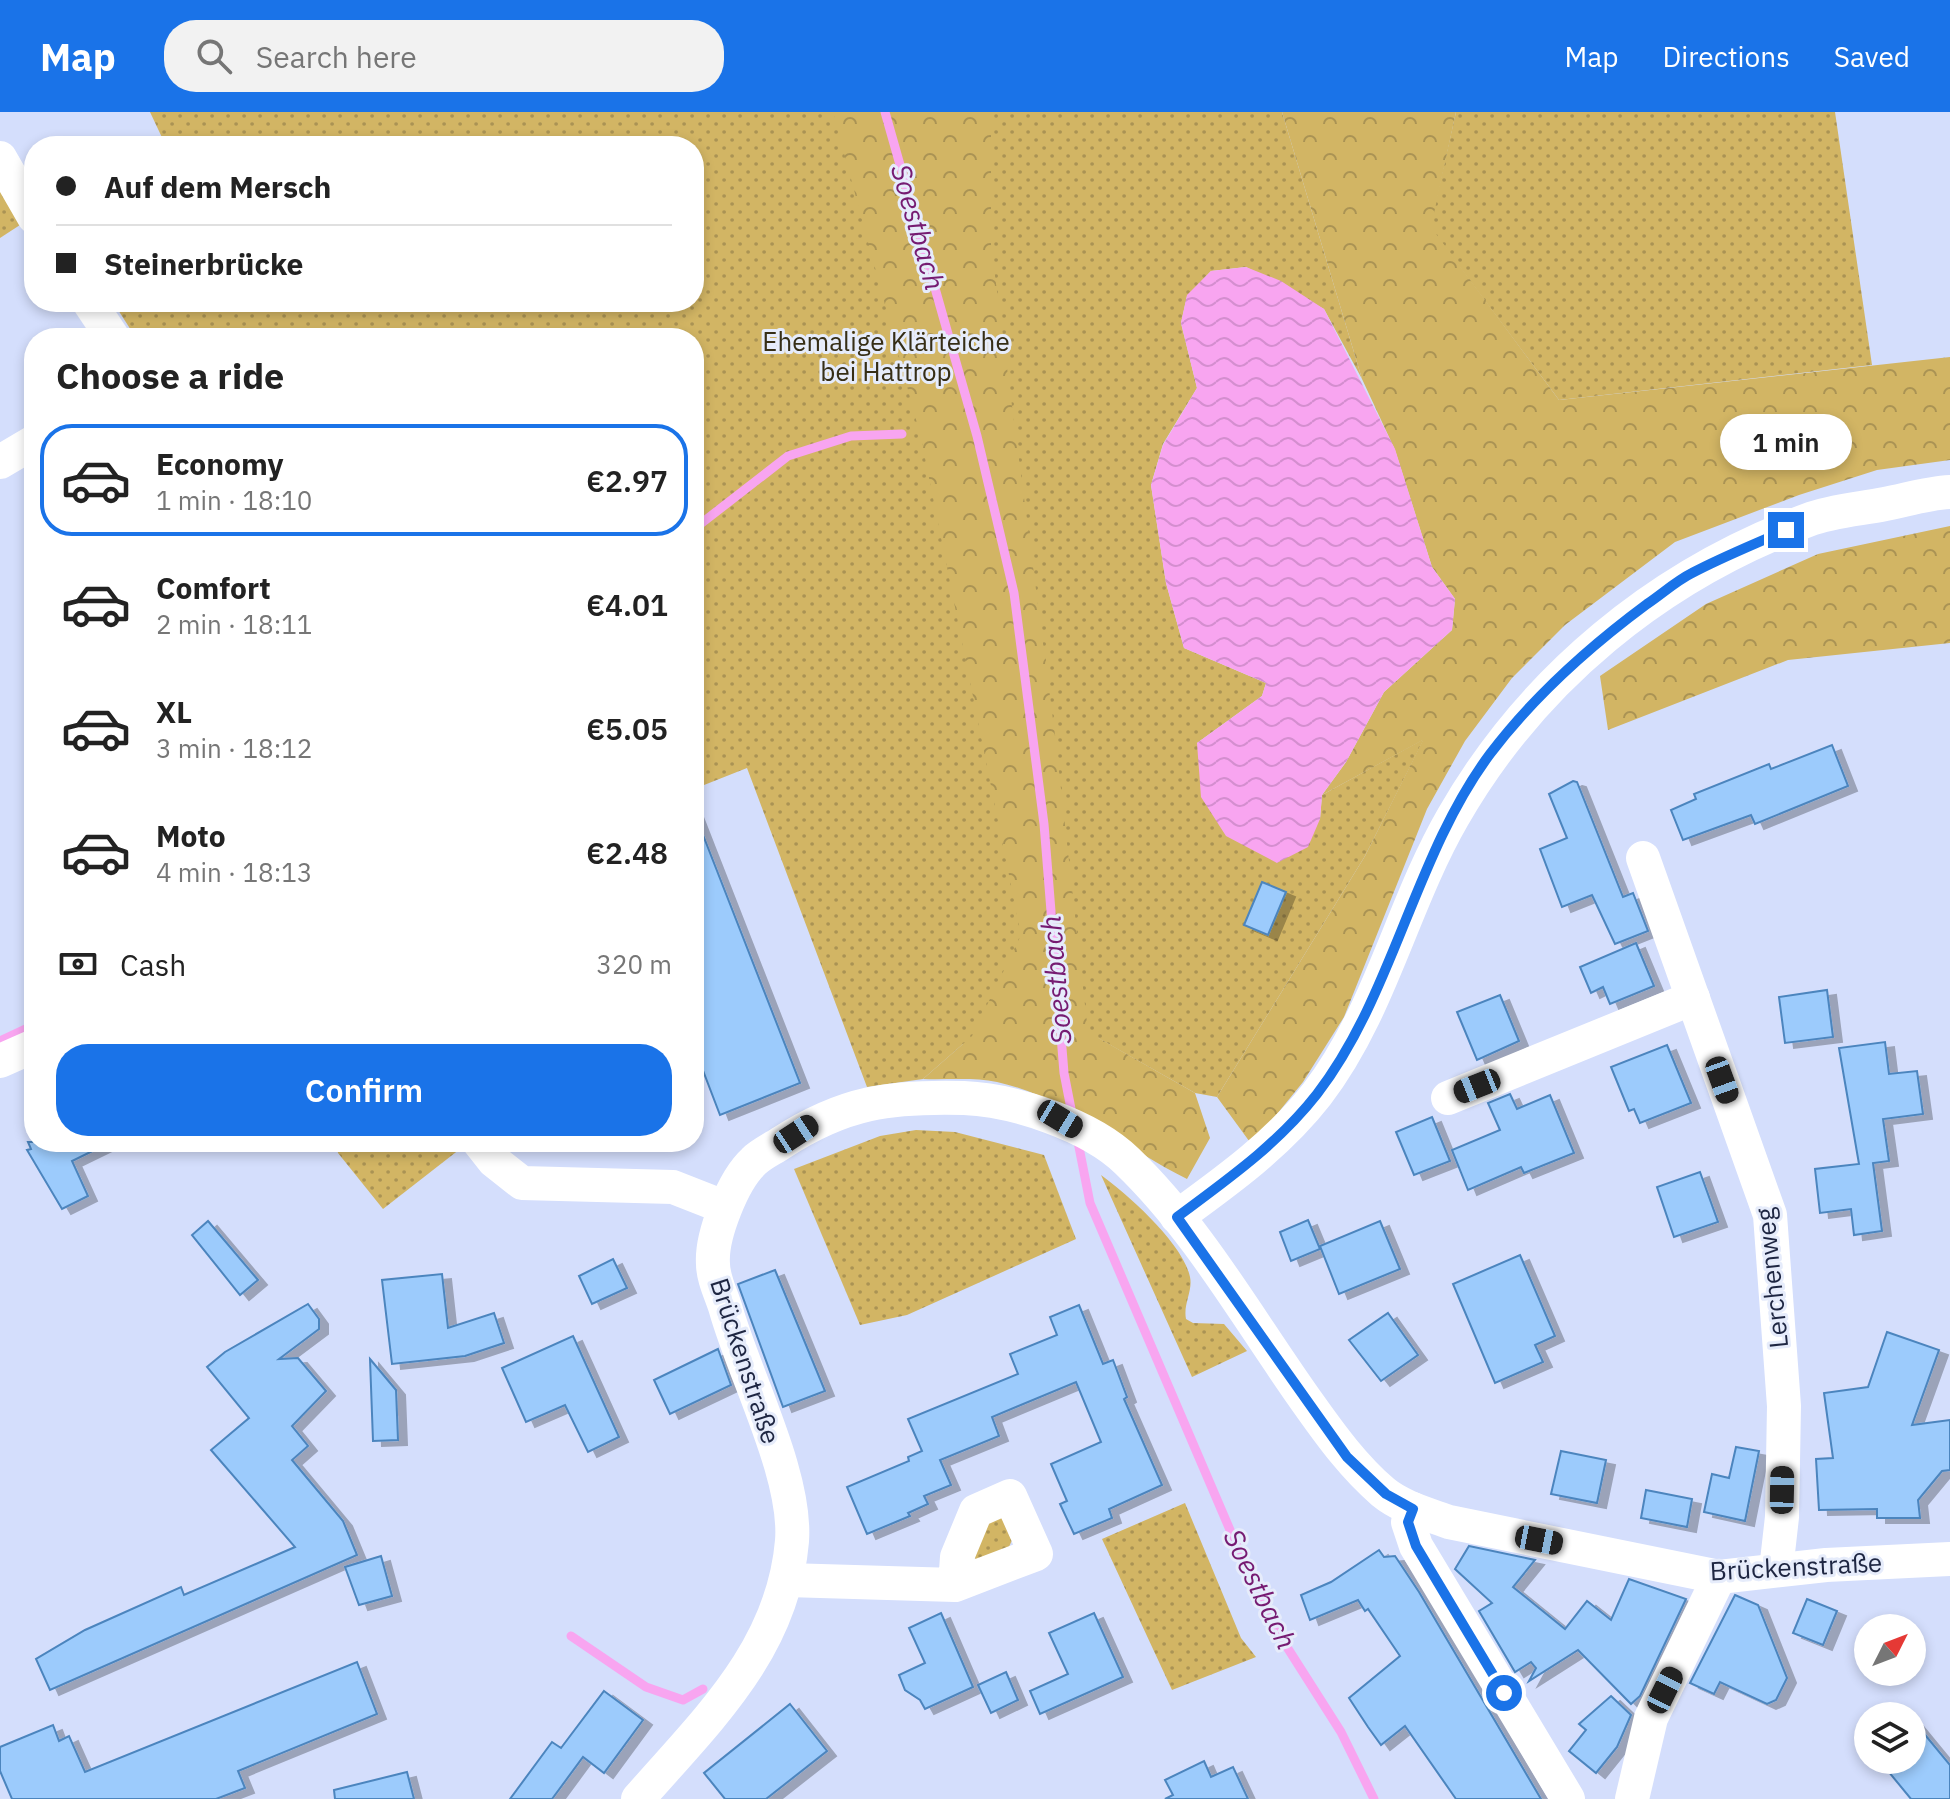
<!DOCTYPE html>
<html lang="en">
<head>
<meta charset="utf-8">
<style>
  body { margin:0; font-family:"IBM Plex Sans",sans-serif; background:#f2f2f2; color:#222; height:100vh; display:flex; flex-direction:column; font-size:30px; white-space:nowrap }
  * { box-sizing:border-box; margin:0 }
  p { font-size:26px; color:#767676 }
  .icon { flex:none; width:44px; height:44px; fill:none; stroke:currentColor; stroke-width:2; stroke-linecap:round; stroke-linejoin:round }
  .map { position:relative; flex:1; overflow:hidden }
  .sheet { position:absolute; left:24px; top:216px; width:680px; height:824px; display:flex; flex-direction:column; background:#fff; border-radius:32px; box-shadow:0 4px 12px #0003 }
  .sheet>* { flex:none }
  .banner { position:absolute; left:24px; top:24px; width:680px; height:176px; border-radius:32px; box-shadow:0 4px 12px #0003; display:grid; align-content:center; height:176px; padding:0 32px; background:#fff }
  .needle { width:52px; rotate:48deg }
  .buttons { position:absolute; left:1854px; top:1502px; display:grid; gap:16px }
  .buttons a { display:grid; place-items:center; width:72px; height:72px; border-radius:50%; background:#fff; box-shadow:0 4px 12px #0003; font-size:40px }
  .end { position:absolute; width:36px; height:36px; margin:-18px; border:10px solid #1a73e8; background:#fff; box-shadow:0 0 0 4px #fff }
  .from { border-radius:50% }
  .bubble { position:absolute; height:56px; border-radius:28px; background:#fff; box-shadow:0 4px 12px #0003; font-size:26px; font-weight:600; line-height:56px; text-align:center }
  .car { position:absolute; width:24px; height:48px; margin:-24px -12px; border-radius:10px; box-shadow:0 0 6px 2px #0007; background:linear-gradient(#222 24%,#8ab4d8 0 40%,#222 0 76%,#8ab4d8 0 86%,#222 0) }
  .banner b { display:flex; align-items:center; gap:28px; height:76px; font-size:30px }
  .banner b+b { border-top:2px solid #e0e0e0 }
  .banner i { width:20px; height:20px; background:#222 }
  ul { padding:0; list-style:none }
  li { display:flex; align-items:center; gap:24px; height:112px; margin:0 16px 12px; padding:0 16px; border:4px solid transparent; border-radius:32px }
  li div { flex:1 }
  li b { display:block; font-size:30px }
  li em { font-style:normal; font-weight:600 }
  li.on { border-color:#1a73e8 }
  li>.icon { width:72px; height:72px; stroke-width:1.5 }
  h2 { padding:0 32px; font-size:36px; line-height:96px }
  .pay { display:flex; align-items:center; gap:20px; height:88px; padding:0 32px; font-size:30px }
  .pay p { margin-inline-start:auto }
  .primary-button { display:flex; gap:16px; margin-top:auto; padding:16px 32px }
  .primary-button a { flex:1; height:92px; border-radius:32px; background:#1a73e8; color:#fff; font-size:32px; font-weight:600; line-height:92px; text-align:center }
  header { display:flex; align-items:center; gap:48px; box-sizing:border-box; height:112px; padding:0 40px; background:#1a73e8; color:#fff }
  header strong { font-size:38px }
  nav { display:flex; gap:44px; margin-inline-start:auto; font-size:28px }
  .search { width:560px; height:72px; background:#f2f2f2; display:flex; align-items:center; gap:20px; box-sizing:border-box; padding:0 28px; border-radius:32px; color:#767676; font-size:30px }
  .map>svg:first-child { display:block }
</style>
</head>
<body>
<header>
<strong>Map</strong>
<div class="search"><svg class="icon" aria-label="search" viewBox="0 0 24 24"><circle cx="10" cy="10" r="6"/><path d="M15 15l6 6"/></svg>Search here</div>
<nav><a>Map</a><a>Directions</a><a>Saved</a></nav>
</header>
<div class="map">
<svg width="1950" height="1687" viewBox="0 0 1950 1687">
  <defs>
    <pattern id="grass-dots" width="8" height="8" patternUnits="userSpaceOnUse" patternTransform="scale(2)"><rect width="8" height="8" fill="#d2b564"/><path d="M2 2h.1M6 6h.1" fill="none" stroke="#aa9354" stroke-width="1.8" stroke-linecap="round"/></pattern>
    <pattern id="forest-crowns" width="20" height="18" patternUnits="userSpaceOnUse" patternTransform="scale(2)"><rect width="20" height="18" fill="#d2b564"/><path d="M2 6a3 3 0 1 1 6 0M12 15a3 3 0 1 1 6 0" fill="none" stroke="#aa9354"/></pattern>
    <pattern id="water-waves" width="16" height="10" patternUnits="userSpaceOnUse" patternTransform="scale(2)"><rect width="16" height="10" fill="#f8a5f0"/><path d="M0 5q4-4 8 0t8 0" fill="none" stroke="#d48ecf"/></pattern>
    <filter id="shadow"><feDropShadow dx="9" dy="5" stdDeviation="0" flood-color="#0004"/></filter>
  </defs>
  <rect width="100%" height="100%" fill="#d4defc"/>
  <g fill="url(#grass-dots)">
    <polygon points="150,0 1282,0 1362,267 1324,197 1246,155 1211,159 1187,184 1181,211 1197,276 1163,332 1151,373 1166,471 1184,536 1266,571 1262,584 1197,631 1320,707 1322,683 1424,627 1365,744 1217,985 1195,981 1098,926 963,932 923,967 867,975 747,656 694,677 694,226 136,226 113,190 694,190 694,34 166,34"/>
    <polygon points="1456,0 1835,0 1872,253 1559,288 1430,115"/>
    <polygon points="0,76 20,113 0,126"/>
    <polygon points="916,1018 955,1020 1044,1043 1076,1127 907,1203 860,1213 794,1057 880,1024"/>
    <polygon points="336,1030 454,1030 460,1037 383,1097 338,1041"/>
    <path d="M 1101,1063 C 1127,1082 1183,1131 1190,1165 C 1193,1179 1183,1192 1186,1207 L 1193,1211 L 1224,1212 L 1247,1239 L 1192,1265 Z"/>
    <polygon points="1185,1391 1241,1526 1256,1545 1172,1578 1102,1427"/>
    <polygon points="1004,1402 1014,1424 1007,1439 978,1453 973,1441 986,1410"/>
  </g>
  <g fill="url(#forest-crowns)">
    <path d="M 833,0 L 991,0 L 991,133 L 1055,623 L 1088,920 L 1195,981 L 1210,1026 L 1187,1067 C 1122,1035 1069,986 997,970 C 974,965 947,968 923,967 L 972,924 L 1021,823 L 921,326 Z"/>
    <polygon points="1282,0 1456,0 1431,115 1559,288 1950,245 1950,348 1877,358 1799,383 1675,430 1565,513 1512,566 1465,629 1427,697 1344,905 1303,970 1252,1033 1217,985 1365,744 1423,628 1322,683 1346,650 1384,580 1452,518 1455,487 1432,455 1395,338 1362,267"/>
    <polygon points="1950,414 1950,531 1788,548 1608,618 1600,564 1706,492 1818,442"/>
  </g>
  <polygon fill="url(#water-waves)" points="1246,155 1281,169 1324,197 1395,337 1432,455 1455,487 1452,518 1384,580 1346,650 1322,683 1320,707 1308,735 1277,751 1226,724 1201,685 1197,631 1262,584 1266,571 1184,536 1166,471 1151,373 1163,333 1197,276 1181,211 1187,183 1211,159"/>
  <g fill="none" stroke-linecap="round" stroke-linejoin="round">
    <g stroke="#f8a5f0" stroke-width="9">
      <polyline points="885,0 977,324 1014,481 1044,712 1064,961 1073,1007"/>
      <polyline points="694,417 788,344 851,324 902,322"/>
      <polyline points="0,929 34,913"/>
      <polyline points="1077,1025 1090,1091 1266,1502 1341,1620 1374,1687"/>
      <polyline points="571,1524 646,1575 683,1588 703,1577"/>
    </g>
  </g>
  <g fill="#9ccbfc" stroke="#4c85be" stroke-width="2" filter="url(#shadow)">
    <polygon points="1832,633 1848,674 1755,712 1751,703 1683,728 1671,698 1696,687 1694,682 1769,652 1771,657"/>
    <polygon points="1573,669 1577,670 1623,785 1633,781 1648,819 1615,832 1592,783 1562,795 1540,737 1567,726 1549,682"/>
    <polygon points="694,700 800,971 720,1003 694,935"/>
    <polygon points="1262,770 1286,780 1268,823 1244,813"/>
    <polygon points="1636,831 1654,874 1610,892 1603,875 1591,881 1580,855"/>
    <polygon points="1827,878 1833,925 1785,931 1779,885"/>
    <polygon points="1500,883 1519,929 1477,948 1457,900"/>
    <polygon points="1885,930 1889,962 1917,959 1923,1002 1883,1007 1889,1049 1873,1051 1882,1119 1854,1123 1851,1097 1820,1101 1815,1057 1859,1052 1839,936"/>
    <polygon points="1667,933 1691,991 1640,1011 1634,997 1629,999 1611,955"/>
    <polygon points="1510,982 1517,997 1550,983 1574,1041 1524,1061 1521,1055 1468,1078 1452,1038 1500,1018 1488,991"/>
    <polygon points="1432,1005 1450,1049 1414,1063 1396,1020"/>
    <polygon points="28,1030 111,1030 72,1049 88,1084 62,1097 27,1038 31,1037"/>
    <polygon points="1700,1060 1718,1110 1674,1125 1657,1075"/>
    <polygon points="1308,1108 1320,1137 1291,1149 1280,1120"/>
    <polygon points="208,1109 258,1168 240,1183 192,1123"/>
    <polygon points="1380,1109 1400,1157 1339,1182 1320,1134"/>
    <polygon points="1520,1143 1555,1224 1535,1233 1543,1250 1495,1271 1453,1172"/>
    <polygon points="613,1147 627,1176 592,1192 579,1164"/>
    <polygon points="775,1158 825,1279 783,1295 738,1172"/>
    <polygon points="442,1162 448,1216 494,1201 504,1231 465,1244 392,1252 382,1168"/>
    <polygon points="308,1192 319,1207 319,1217 279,1247 298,1246 326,1279 292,1314 308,1334 292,1348 343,1409 357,1443 50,1578 36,1547 85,1518 181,1475 184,1483 295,1435 211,1338 249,1306 207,1255 225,1240"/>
    <polygon points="1079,1193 1103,1252 1113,1248 1127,1285 1124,1287 1162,1373 1109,1397 1112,1406 1074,1422 1060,1392 1067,1389 1051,1352 1101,1330 1076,1270 992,1305 999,1324 940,1348 951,1373 924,1384 928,1392 908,1401 910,1404 867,1422 847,1375 909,1349 908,1345 922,1339 908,1307 1018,1262 1010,1242 1057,1223 1050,1205"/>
    <polygon points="1388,1201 1418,1243 1381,1269 1349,1228"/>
    <polygon points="1887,1220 1939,1238 1912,1313 1950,1308 1950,1358 1942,1359 1918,1388 1920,1406 1877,1406 1877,1397 1819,1398 1816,1347 1833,1346 1824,1281 1868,1275"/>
    <polygon points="573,1224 619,1325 588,1340 565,1293 526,1310 502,1256"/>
    <polygon points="718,1237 731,1273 670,1302 654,1268"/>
    <polygon points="370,1247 396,1278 398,1328 373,1329"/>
    <polygon points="1736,1335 1759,1339 1745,1409 1704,1400 1712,1362 1729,1366"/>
    <polygon points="1561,1339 1606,1348 1597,1391 1551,1382"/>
    <polygon points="1646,1378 1692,1387 1687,1415 1641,1406"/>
    <polygon points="1469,1434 1535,1448 1513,1475 1565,1517 1587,1489 1611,1508 1629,1467 1686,1487 1640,1584 1631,1592 1578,1538 1529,1569 1536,1556 1531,1550 1515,1560 1479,1499 1492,1491 1455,1457"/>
    <polygon points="1379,1438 1384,1445 1395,1444 1419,1480 1541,1687 1456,1687 1405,1614 1381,1633 1368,1615 1349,1586 1400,1544 1368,1497 1365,1499 1358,1488 1310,1508 1301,1483 1331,1470"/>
    <polygon points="381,1444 392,1484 359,1493 345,1455"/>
    <polygon points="1735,1483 1758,1493 1787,1566 1776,1588 1767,1592 1720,1570 1714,1582 1690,1571"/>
    <polygon points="1807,1487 1837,1499 1823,1533 1793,1521"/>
    <polygon points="941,1501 973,1575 925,1597 920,1588 905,1578 899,1563 925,1551 909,1516"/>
    <polygon points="1094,1501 1123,1565 1040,1602 1030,1579 1068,1562 1049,1521"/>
    <polygon points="357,1550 377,1602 238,1659 245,1676 216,1687 12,1687 0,1659 0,1635 53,1613 59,1629 69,1624 85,1660"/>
    <polygon points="1006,1560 1018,1588 991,1601 978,1573"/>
    <polygon points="604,1579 643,1608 604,1661 583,1645 552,1687 510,1687 552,1630 561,1636"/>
    <polygon points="1611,1584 1631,1603 1617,1635 1596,1661 1569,1639 1586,1618 1579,1612"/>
    <polygon points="790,1592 827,1639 766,1687 725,1687 704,1661"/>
    <polygon points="1912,1607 1950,1653 1950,1687 1911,1687 1888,1659 1901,1648 1912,1648"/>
    <polygon points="1204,1649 1211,1665 1233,1655 1248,1687 1165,1687 1173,1683 1165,1668"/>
    <polygon points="407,1660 414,1687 335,1687 334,1678"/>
  </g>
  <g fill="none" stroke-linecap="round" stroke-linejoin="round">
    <g stroke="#fff" stroke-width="34">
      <polyline points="0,46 34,105"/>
      <polyline points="89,190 113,226"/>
      <polyline points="0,350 34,330"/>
      <polyline points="1643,746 1770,1103 1784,1294 1782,1405 1776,1458"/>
      <polyline points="0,949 34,934"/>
      <polyline points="1448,986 1693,886"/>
      <polyline points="479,1030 494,1049 522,1071 673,1075 724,1095"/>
      <path d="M 1177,1105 C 1228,1068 1278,1032 1317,982 C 1380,900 1402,793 1453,705 C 1532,567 1659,463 1808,408 C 1831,399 1860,397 1885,392 C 1906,388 1928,381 1950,380"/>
      <polyline points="1413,1397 1408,1410 1416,1434 1568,1687"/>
      <polyline points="787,1468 955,1473 1036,1442 1010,1384 976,1399 957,1445 955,1473"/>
      <path d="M 638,1687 C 706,1609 783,1538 792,1429 C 797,1363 745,1265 726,1198 C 722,1184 713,1167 713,1152 C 711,1124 733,1068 754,1049 C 761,1042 772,1037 781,1031 C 844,990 890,984 964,986 C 1014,988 1090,1013 1127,1049 C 1200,1119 1251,1212 1310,1294 C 1332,1325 1354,1355 1383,1380 C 1401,1395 1427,1402 1449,1410 L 1719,1465 L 1826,1453 L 1950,1447"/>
      <polyline points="1632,1687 1651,1606 1719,1465"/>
    </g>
  </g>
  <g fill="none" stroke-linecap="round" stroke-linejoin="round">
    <path stroke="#1a73e8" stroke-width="10" d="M 1504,1581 L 1416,1434 L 1408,1410 L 1413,1397 L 1386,1382 L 1347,1345 L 1177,1105 C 1228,1067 1278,1032 1317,982 C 1394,882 1414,744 1490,642 C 1534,584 1589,535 1647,492 C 1662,482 1676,469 1692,461 C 1722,445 1755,432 1786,418"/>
  </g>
  <g text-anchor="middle" stroke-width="6" stroke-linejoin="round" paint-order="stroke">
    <g font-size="26" fill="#362e16" stroke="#e6ecfb">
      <text x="886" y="239">Ehemalige Klärteiche<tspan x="886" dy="30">bei Hattrop</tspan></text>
    </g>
    <g font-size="26" fill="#1e2642" stroke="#e6ecfb">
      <text transform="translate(1772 1166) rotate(-96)" y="9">Lerchenweg</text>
      <text transform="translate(745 1249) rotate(72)" y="9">Brückenstraße</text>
      <text transform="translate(1796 1455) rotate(-3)" y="9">Brückenstraße</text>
    </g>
    <g font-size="28" font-style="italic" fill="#761b72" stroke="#e6ecfb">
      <text transform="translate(918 115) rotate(74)" y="10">Soestbach</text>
      <text transform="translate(1056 868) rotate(-95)" y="10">Soestbach</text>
      <text transform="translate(1260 1477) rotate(64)" y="10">Soestbach</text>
    </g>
  </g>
</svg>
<div class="buttons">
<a><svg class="needle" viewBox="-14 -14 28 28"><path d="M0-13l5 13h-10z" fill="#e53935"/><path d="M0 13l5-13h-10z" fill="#767676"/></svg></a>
<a><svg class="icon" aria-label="layers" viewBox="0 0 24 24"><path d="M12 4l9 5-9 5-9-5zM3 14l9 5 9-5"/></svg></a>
</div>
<i class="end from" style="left:1504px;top:1581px"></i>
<i class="end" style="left:1786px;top:418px"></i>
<div class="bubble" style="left:1720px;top:302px;width:132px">1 min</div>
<i class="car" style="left:1722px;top:968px;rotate:160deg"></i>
<i class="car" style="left:1477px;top:974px;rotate:248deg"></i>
<i class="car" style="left:1060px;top:1007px;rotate:121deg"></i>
<i class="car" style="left:796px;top:1022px;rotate:57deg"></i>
<i class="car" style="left:1782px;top:1378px;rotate:1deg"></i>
<i class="car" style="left:1539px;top:1428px;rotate:101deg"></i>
<i class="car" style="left:1665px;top:1578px;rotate:26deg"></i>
<div class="banner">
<b><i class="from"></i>Auf dem Mersch</b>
<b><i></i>Steinerbrücke</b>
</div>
<section class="sheet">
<h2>Choose a ride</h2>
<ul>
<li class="on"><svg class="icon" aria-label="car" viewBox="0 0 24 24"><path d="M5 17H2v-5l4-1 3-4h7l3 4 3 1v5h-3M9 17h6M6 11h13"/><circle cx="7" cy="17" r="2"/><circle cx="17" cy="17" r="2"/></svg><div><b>Economy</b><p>1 min · 18:10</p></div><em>€2.97</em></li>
<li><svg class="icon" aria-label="car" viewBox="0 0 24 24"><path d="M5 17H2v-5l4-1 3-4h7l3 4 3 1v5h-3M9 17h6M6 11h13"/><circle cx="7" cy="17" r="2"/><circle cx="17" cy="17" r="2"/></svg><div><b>Comfort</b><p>2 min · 18:11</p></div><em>€4.01</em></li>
<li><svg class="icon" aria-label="car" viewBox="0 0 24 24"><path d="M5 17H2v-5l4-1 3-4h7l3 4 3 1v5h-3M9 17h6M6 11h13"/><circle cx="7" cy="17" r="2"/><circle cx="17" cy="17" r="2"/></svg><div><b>XL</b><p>3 min · 18:12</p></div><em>€5.05</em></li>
<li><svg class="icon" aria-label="car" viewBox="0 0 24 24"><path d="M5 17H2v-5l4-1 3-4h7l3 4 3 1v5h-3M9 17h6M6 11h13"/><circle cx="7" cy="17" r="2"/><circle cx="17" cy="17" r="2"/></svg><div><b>Moto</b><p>4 min · 18:13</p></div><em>€2.48</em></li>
</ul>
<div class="pay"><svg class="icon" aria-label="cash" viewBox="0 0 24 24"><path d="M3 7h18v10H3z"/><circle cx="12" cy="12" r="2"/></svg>Cash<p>320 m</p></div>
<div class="primary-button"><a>Confirm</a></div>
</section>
</div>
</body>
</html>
